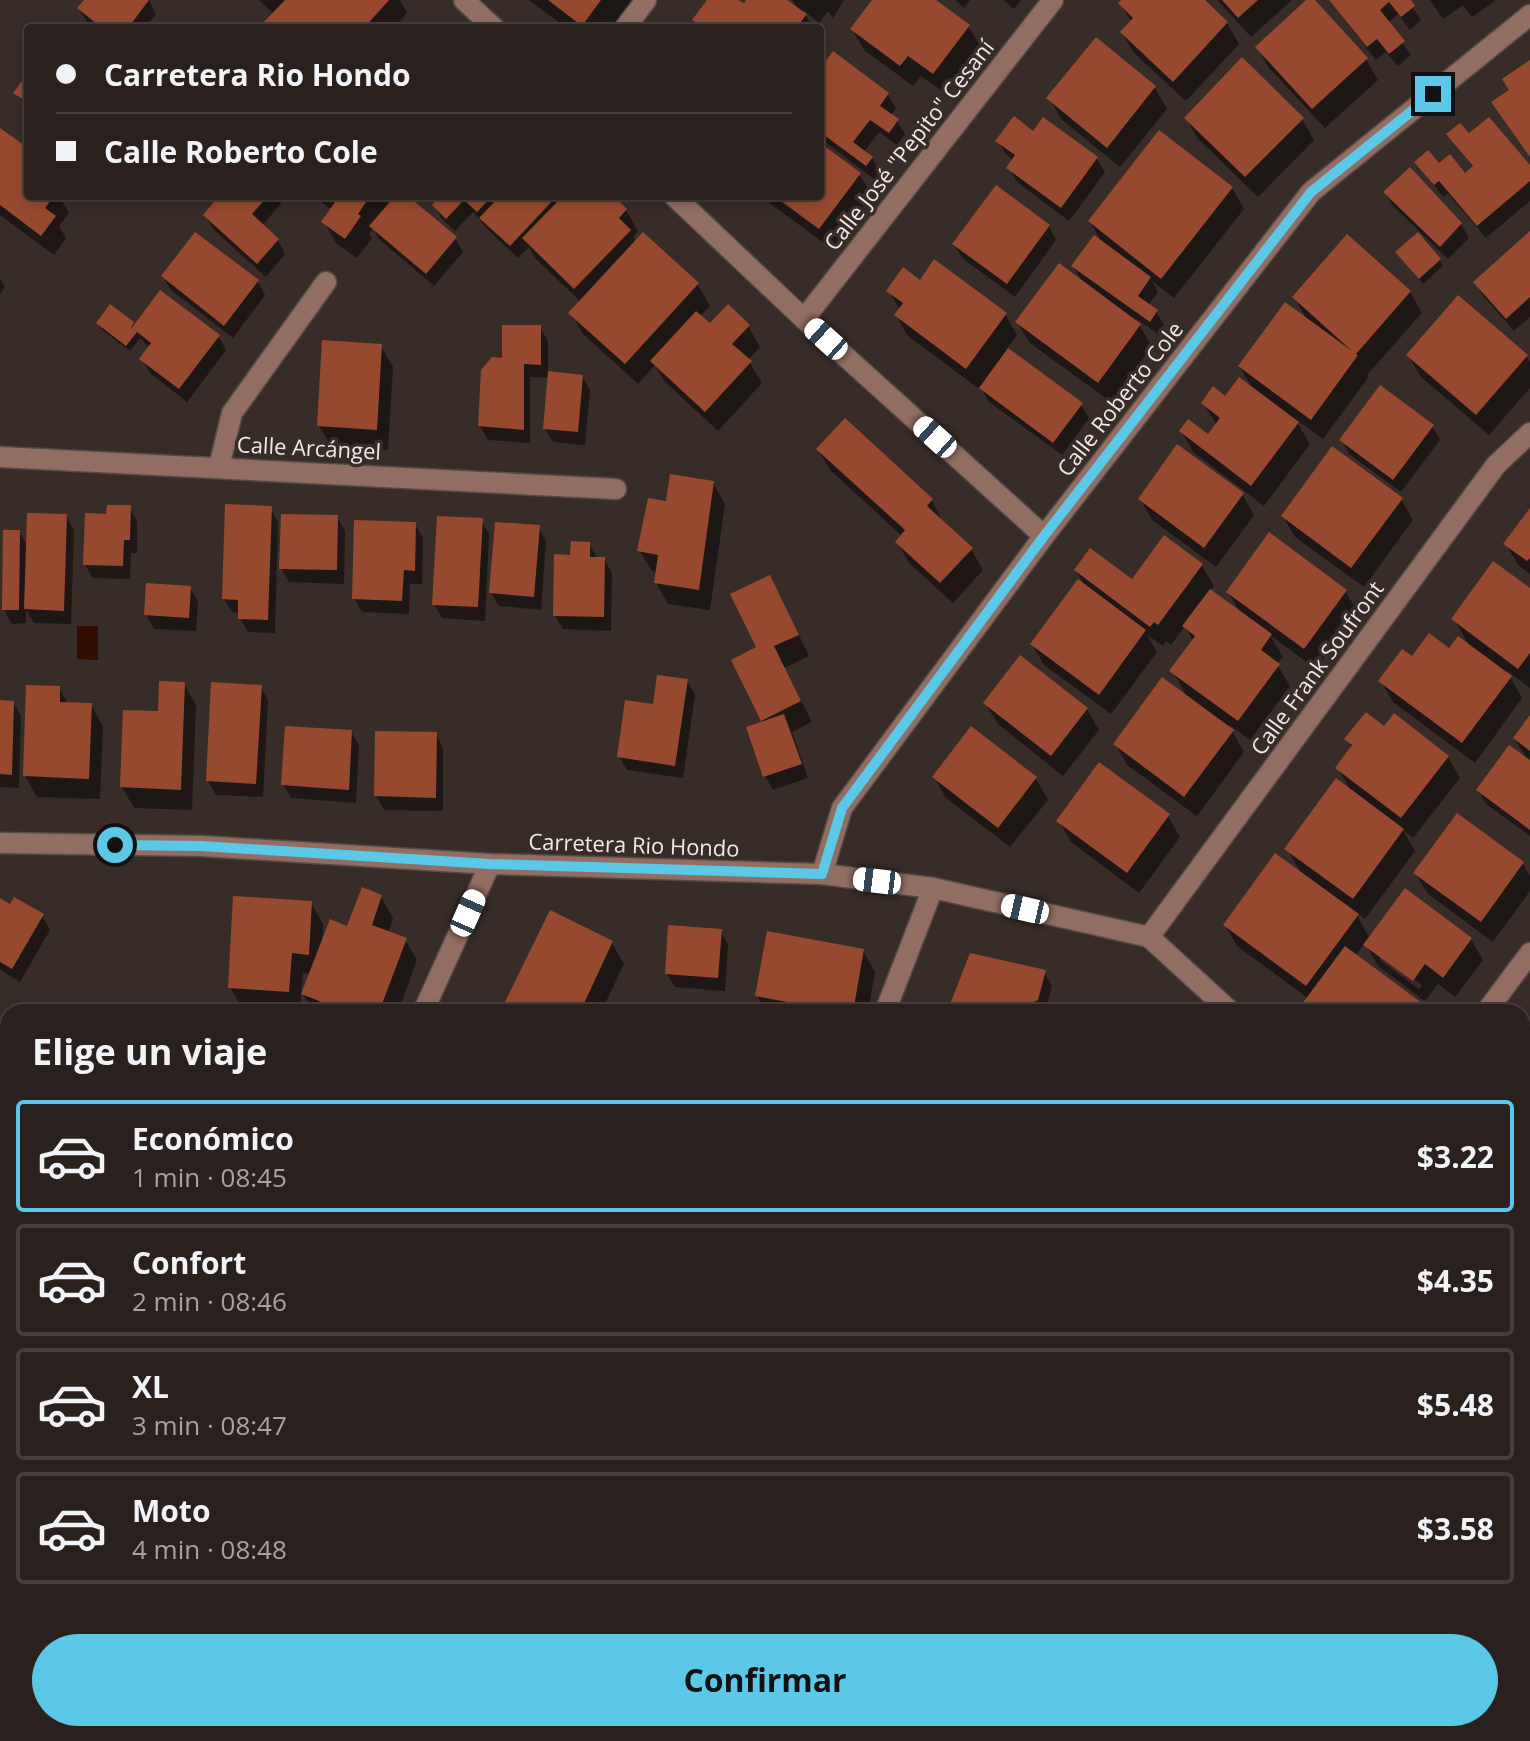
<!DOCTYPE html>
<html lang="es">
<head>
<meta charset="utf-8">
<style>
  body { margin:0; font-family:"Open Sans",sans-serif; background:#362e2c; color:#f1f3f6; height:100vh; display:flex; flex-direction:column; font-size:30px; white-space:nowrap }
  * { box-sizing:border-box; margin:0 }
  p { font-size:26px; color:#a5a3a4 }
  .icon { flex:none; width:44px; height:44px; fill:none; stroke:currentColor; stroke-width:2; stroke-linecap:round; stroke-linejoin:round }
  .map { position:relative; flex:1; overflow:hidden }
  .side { position:absolute; left:0px; top:1004px; width:1530px; height:738px; display:flex; flex-direction:column; background:#2a211f; border-radius:24px 24px 0 0; box-shadow:0 4px 12px #0003,0 0 0 2px #463e3d }
  .side>* { flex:none }
  .hud { position:absolute; left:24px; top:24px; width:800px; height:176px; border-radius:8px; box-shadow:0 4px 12px #0003,0 0 0 2px #463e3d; display:grid; align-content:center; height:176px; padding:0 32px; background:#2a211f }
  .end { position:absolute; width:36px; height:36px; margin:-18px; border:10px solid #5ac8e6; background:#111; box-shadow:0 0 0 4px #111 }
  .from { border-radius:50% }
  .car { position:absolute; width:24px; height:48px; margin:-24px -12px; border-radius:10px; box-shadow:0 0 6px 2px #0007; background:linear-gradient(#fff 24%,#345 0 40%,#fff 0 76%,#345 0 86%,#fff 0) }
  .hud b { display:flex; align-items:center; gap:28px; height:76px; font-size:30px }
  .hud b+b { border-top:2px solid #463e3d }
  .hud i { width:20px; height:20px; background:#f1f3f6 }
  ul { padding:0; list-style:none }
  li { display:flex; align-items:center; gap:24px; height:112px; margin:0 16px 12px; padding:0 16px; border:4px solid #463e3d; border-radius:8px }
  li div { flex:1 }
  li b { display:block; font-size:30px }
  li em { font-style:normal; font-weight:700 }
  li.selected { border-color:#5ac8e6 }
  li>.icon { width:72px; height:72px; stroke-width:1.5 }
  h2 { padding:0 32px; font-size:36px; line-height:96px }
  .cta { display:flex; gap:16px; margin-top:auto; padding:16px 32px }
  .cta a { flex:1; height:92px; border-radius:48px; background:#5ac8e6; color:#111; font-size:32px; font-weight:700; line-height:92px; text-align:center }
  .map>svg:first-child { display:block }
</style>
</head>
<body>
<div class="map">
<svg width="1530" height="1741" viewBox="0 0 1530 1741">
  <rect width="100%" height="100%" fill="#382c29"/>
  <polygon fill="#320b01" points="77,626 98,626 98,660 77,659"/>
  <g fill="#0007" fill-rule="evenodd">
    <polygon points="87,0 149,0 156,14 145,28 95,28 87,22 79,9"/>
    <polygon points="259,0 400,0 407,13 394,28 267,28 274,14"/>
    <polygon points="529,0 637,0 616,28 566,28"/>
    <polygon points="710,0 734,0 744,6 749,0 785,0 798,9 792,0 844,0 833,18 828,11 819,23 803,10 813,28 699,28 694,20"/>
    <polygon points="874,0 933,0 968,26 981,47 946,94 921,76 913,86 864,50 852,29"/>
    <polygon points="955,0 970,0 964,8"/>
    <polygon points="1003,0 1021,0 1014,9"/>
    <polygon points="1124,0 1202,0 1227,23 1239,44 1186,101 1134,53 1122,33 1132,23 1120,3"/>
    <polygon points="1217,0 1292,0 1251,37"/>
    <polygon points="1309,0 1312,0 1366,59 1378,80 1325,128 1269,68 1257,47"/>
    <polygon points="1329,0 1408,0 1421,20 1410,30 1398,14 1388,23 1411,55 1398,66 1386,52 1376,60"/>
    <polygon points="1430,0 1495,0 1495,1 1472,17 1463,5 1443,19"/>
    <polygon points="1096,40 1155,88 1167,109 1120,167 1061,119 1049,98"/>
    <polygon points="820,72 888,95 896,108 890,116 897,121 905,134 897,145 879,132 864,152 872,158 880,172 874,179 820,138"/>
    <polygon points="28,76 28,110 16,93"/>
    <polygon points="1186,118 1302,119 1314,140 1258,197 1198,139"/>
    <polygon points="0,130 28,151 28,196 59,196 69,213 59,226 66,238 54,255 0,215"/>
    <polygon points="1034,134 1097,159 1105,172 1069,221 1017,182 1009,168 1014,161 1006,154 998,141"/>
    <polygon points="1449,135 1469,136 1530,168 1530,201 1486,238 1448,194 1443,197 1417,162 1439,165 1465,175 1474,168"/>
    <polygon points="820,145 859,174 872,195 832,249 760,196 820,196"/>
    <polygon points="1232,188 1244,209 1174,298 1152,281 1158,292 1148,306 1156,311 1164,325 1158,334 1135,318 1152,346 1111,402 1030,343 1017,322 1084,285 1073,266 1103,244 1090,222"/>
    <polygon points="1385,193 1461,224 1469,238 1448,259 1393,206"/>
    <polygon points="222,196 287,196 262,226 278,240 285,254 266,277 213,229 205,215"/>
    <polygon points="312,196 405,196 455,238 463,252 434,286 380,240 373,229 369,234 372,238 357,258 336,243 324,222 332,210"/>
    <polygon points="443,196 581,196 587,202 593,196 611,196 626,210 638,231 633,237 636,242 643,235 698,285 710,306 700,316 710,326 748,326 760,347 748,360 762,383 718,431 665,382 655,365 638,384 583,334 571,313 581,302 536,259 529,247 518,258 490,232 473,212 455,231 442,219 434,205"/>
    <polygon points="1049,226 1056,240 1015,297 962,258 954,244"/>
    <polygon points="1530,234 1530,317 1514,331 1483,296 1475,282"/>
    <polygon points="1397,252 1440,260 1443,266 1423,284"/>
    <polygon points="163,277 258,282 265,295 233,338 171,290"/>
    <polygon points="0,278 5,287 0,294"/>
    <polygon points="920,282 1005,314 1017,335 1006,350 1081,405 1089,418 1062,455 989,402 980,386 978,388 908,336 896,315 900,310 889,291"/>
    <polygon points="1410,292 1422,313 1367,375 1368,378 1323,439 1295,419 1310,444 1264,506 1193,452 1181,431 1208,436 1217,425 1203,403 1254,391 1240,367 1307,320 1294,297"/>
    <polygon points="1458,298 1527,357 1530,363 1530,388 1489,435 1420,376 1408,355"/>
    <polygon points="98,323 133,324 135,328 218,336 226,350 187,402 150,373 142,359 150,348 140,338 130,351 101,329"/>
    <polygon points="540,327 548,341 548,373 582,376 590,390 585,445 553,442 545,429 550,378 530,377 530,443 488,440 480,426"/>
    <polygon points="381,346 393,367 388,450 331,446 319,426"/>
    <polygon points="1432,426 1440,440 1401,492 1349,454 1342,440"/>
    <polygon points="818,450 932,500 943,523 971,549 983,570 953,603 909,563 897,542 902,536 830,470"/>
    <polygon points="713,483 725,504 710,610 668,604 656,583 658,573 652,571 639,550 668,504"/>
    <polygon points="1242,494 1254,515 1216,567 1152,520 1140,499"/>
    <polygon points="1401,499 1413,520 1364,587 1295,537 1283,516"/>
    <polygon points="129,507 137,521 137,553 131,553 130,579 93,578 85,565 108,516"/>
    <polygon points="270,508 278,522 275,633 248,632 240,618 240,613 232,612 224,599"/>
    <polygon points="1530,512 1530,574 1518,565 1506,544"/>
    <polygon points="66,516 74,530 71,624 34,623 26,610 26,623 12,624 4,610 19,532 28,547"/>
    <polygon points="337,517 345,531 344,584 289,582 281,568"/>
    <polygon points="481,520 489,534 485,621 442,618 434,604"/>
    <polygon points="415,524 423,538 422,584 410,584 409,614 362,612 354,598"/>
    <polygon points="538,527 546,541 541,610 499,606 491,593"/>
    <polygon points="589,544 597,558 604,559 612,573 611,631 563,629 555,616 572,557"/>
    <polygon points="1202,566 1214,586 1210,591 1241,614 1228,592 1345,591 1358,612 1316,669 1270,635 1283,657 1277,664 1290,686 1250,740 1228,724 1244,752 1197,816 1127,765 1115,744 1188,698 1172,671 1193,641 1185,626 1171,645 1166,641 1163,646 1147,635 1157,652 1111,714 1044,665 1032,644 1086,588 1076,571 1133,582"/>
    <polygon points="190,588 198,601 196,631 154,629 146,615"/>
    <polygon points="1530,590 1530,688 1506,670 1522,698 1475,763 1393,702 1381,681 1413,658 1470,647 1454,619"/>
    <polygon points="781,598 809,656 784,668 812,722 792,732 808,778 773,790 765,776 764,723 734,661 759,648"/>
    <polygon points="687,681 695,695 683,778 627,770 619,756 655,707"/>
    <polygon points="184,684 196,705 192,810 134,808 122,787 160,713"/>
    <polygon points="261,687 268,700 263,797 216,795 208,781"/>
    <polygon points="59,688 68,704 91,705 103,726 100,799 37,797 25,776"/>
    <polygon points="0,702 13,702 21,716 19,788 0,787"/>
    <polygon points="985,703 1087,709 1099,730 1063,776 998,724"/>
    <polygon points="1530,718 1530,836 1486,804 1478,790 1528,761 1515,739"/>
    <path d="M 1384,729 L 1448,757 L 1460,778 L 1413,838 L 1403,830 L 1415,851 L 1365,919 L 1354,910 L 1370,939 L 1471,939 L 1483,960 L 1455,997 L 1438,984 L 1425,1001 L 1378,966 L 1365,943 L 1355,956 L 1420,1004 L 1425,1012 L 1299,1012 L 1309,999 L 1237,946 L 1225,925 L 1302,875 L 1287,849 L 1352,793 L 1338,768 L 1352,749 L 1347,739 ZM 1380,955 L 1422,985 L 1419,989 L 1380,960 Z"/>
    <polygon points="351,732 359,745 356,803 291,798 283,784"/>
    <polygon points="436,734 443,748 443,811 384,810 376,796"/>
    <polygon points="934,777 1036,779 1048,800 1010,847 946,798"/>
    <polygon points="1168,816 1180,837 1139,893 1071,842 1059,821"/>
    <polygon points="1523,864 1530,876 1530,891 1493,942 1428,894 1415,873"/>
    <polygon points="381,897 393,918 388,933 405,940 417,960 398,1012 354,1012 318,998 318,1003 343,1012 314,1012 303,994 311,974 303,973 300,1012 242,1008 230,987 311,903 323,924 322,943 349,928"/>
    <polygon points="0,900 11,907 42,916 50,930 20,982 0,970"/>
    <polygon points="720,931 728,944 725,991 675,987 667,974"/>
    <polygon points="612,943 624,964 601,1012 503,1012"/>
    <polygon points="863,951 875,972 868,1012 767,1012 757,996"/>
    <polygon points="1044,972 1052,986 1045,1012 950,1012"/>
    <polygon points="1522,1079 1530,1085 1530,1147 1522,1141"/>
    <polygon points="0,1284 8,1289 8,1356 0,1351"/>
    <polygon points="1522,1306 1530,1312 1530,1370 1527,1375 1522,1372"/>
    <polygon points="8,1456 8,1531 0,1525 0,1468"/>
    <polygon points="390,1734 444,1734 441,1741 394,1741"/>
    <polygon points="450,1734 526,1734 530,1741 447,1741"/>
    <polygon points="1018,1734 1046,1734 1044,1741"/>
    <polygon points="1163,1734 1273,1734 1271,1741 1160,1741"/>
  </g>
  <g fill="#97492f">
    <polygon points="84,0 149,0 128,28 102,28 77,8"/>
    <polygon points="285,0 389,0 364,28 267,28 262,24"/>
    <polygon points="548,0 601,0 582,26"/>
    <polygon points="707,0 738,0 744,3 746,0 787,0 807,14 796,28 706,28 692,20"/>
    <polygon points="872,0 936,0 970,25 933,74 908,56 900,66 850,29"/>
    <polygon points="1121,0 1205,0 1228,22 1173,82 1120,32 1133,18 1118,3"/>
    <polygon points="1222,0 1258,0 1238,18"/>
    <polygon points="1306,0 1315,0 1368,58 1312,109 1255,47"/>
    <polygon points="1329,0 1411,0 1415,6 1401,17 1389,2 1380,10 1405,41 1389,54 1377,39 1367,47"/>
    <polygon points="1096,37 1156,86 1107,148 1046,98"/>
    <polygon points="833,51 889,93 880,106 899,119 889,133 870,120 853,142 873,157 866,166 820,132 820,69"/>
    <polygon points="1242,57 1304,118 1245,177 1184,118"/>
    <polygon points="1530,60 1530,157 1491,102 1509,90 1502,79"/>
    <polygon points="28,73 28,103 13,93"/>
    <polygon points="1014,116 1033,131 1043,117 1098,157 1061,208 1006,168 1015,155 995,141"/>
    <polygon points="1489,117 1530,165 1530,181 1477,226 1439,181 1434,185 1414,162 1428,150 1439,163 1450,154 1465,173 1473,166 1446,134 1460,123 1469,133"/>
    <polygon points="0,128 28,148 25,159 28,161 28,196 54,196 45,208 56,216 41,236 0,205"/>
    <polygon points="1159,130 1233,187 1161,279 1088,221"/>
    <polygon points="820,143 861,173 819,229 774,196 820,196"/>
    <polygon points="1410,167 1462,223 1440,247 1383,192"/>
    <polygon points="996,185 1050,225 1007,284 952,244"/>
    <polygon points="219,196 268,196 252,214 279,239 257,264 203,215"/>
    <polygon points="327,196 370,196 358,214 361,216 345,239 321,222 335,202"/>
    <polygon points="395,196 408,196 457,237 426,274 369,226"/>
    <polygon points="440,196 492,196 477,212 464,200 446,219 432,205"/>
    <polygon points="500,196 557,196 510,246 479,218"/>
    <polygon points="563,196 583,196 587,199 590,196 614,196 627,209 619,218 631,230 574,289 522,238"/>
    <polygon points="1530,231 1530,297 1506,319 1473,282"/>
    <polygon points="195,232 259,280 224,326 161,276"/>
    <polygon points="643,232 699,283 625,364 568,313"/>
    <polygon points="1418,232 1441,259 1419,279 1395,252"/>
    <polygon points="1347,234 1411,291 1356,354 1358,355 1311,420 1238,366 1285,302 1352,351 1292,297"/>
    <polygon points="1094,235 1151,277 1138,296 1158,310 1150,322 1071,266"/>
    <polygon points="934,259 1007,313 966,369 894,315 903,303 886,291 903,267 920,280"/>
    <polygon points="1059,263 1141,324 1098,383 1015,322"/>
    <polygon points="160,290 220,335 179,389 139,359 151,343 137,332 126,346 96,323 110,304 134,322 131,329"/>
    <polygon points="1458,295 1528,355 1476,415 1406,355"/>
    <polygon points="728,304 750,325 732,344 752,361 705,412 650,361 696,311 710,323"/>
    <polygon points="502,325 541,325 541,365 524,364 524,430 478,426 481,370 492,357 502,358"/>
    <polygon points="322,340 382,344 377,430 317,426"/>
    <polygon points="1008,348 1083,403 1053,443 979,388"/>
    <polygon points="548,371 583,375 578,432 543,429"/>
    <polygon points="1239,377 1299,422 1251,486 1179,431 1188,419 1208,434 1220,418 1201,403 1213,386 1225,396"/>
    <polygon points="1380,385 1434,425 1393,480 1339,440"/>
    <polygon points="845,418 933,499 927,506 973,548 940,583 895,542 905,530 816,449"/>
    <polygon points="1177,444 1244,493 1204,548 1138,499"/>
    <polygon points="1332,446 1403,498 1351,568 1281,516"/>
    <polygon points="670,474 714,481 699,590 654,583 658,555 637,551 648,498 666,501"/>
    <polygon points="225,504 272,506 268,620 238,619 238,600 222,599"/>
    <polygon points="107,505 131,505 130,540 124,540 123,566 83,565 85,513 106,514"/>
    <polygon points="1530,508 1530,558 1527,561 1503,544"/>
    <polygon points="27,513 67,514 64,611 24,609"/>
    <polygon points="281,514 338,515 337,570 279,569"/>
    <polygon points="437,516 483,518 478,607 432,605"/>
    <polygon points="354,520 416,522 415,571 404,570 402,601 352,599"/>
    <polygon points="495,522 540,525 534,597 489,593"/>
    <polygon points="3,530 20,530 19,610 2,610"/>
    <polygon points="1269,532 1347,590 1304,649 1226,592"/>
    <polygon points="1164,535 1203,564 1158,625 1154,622 1150,627 1074,570 1090,548 1132,579"/>
    <polygon points="571,541 590,542 590,557 605,557 604,617 553,616 554,554 570,555"/>
    <polygon points="1493,561 1530,588 1530,653 1518,669 1451,619"/>
    <polygon points="770,575 799,635 774,646 801,701 761,721 731,660 756,647 730,594"/>
    <polygon points="1078,579 1146,630 1099,695 1030,644"/>
    <polygon points="146,583 191,586 189,618 144,615"/>
    <polygon points="1210,589 1272,634 1261,650 1280,664 1238,721 1169,671 1195,636 1182,626"/>
    <polygon points="1429,633 1449,648 1458,636 1512,676 1462,743 1378,681 1402,649 1412,656"/>
    <polygon points="1020,655 1088,708 1051,756 983,703"/>
    <polygon points="657,675 688,679 675,766 617,757 625,700 653,704"/>
    <polygon points="1162,677 1234,730 1184,797 1113,744"/>
    <polygon points="159,681 185,682 181,790 120,787 123,710 158,711"/>
    <polygon points="211,682 262,685 256,784 206,781"/>
    <polygon points="26,685 60,686 60,702 92,703 89,779 23,776"/>
    <polygon points="0,700 14,701 12,775 0,774"/>
    <polygon points="1366,712 1384,726 1394,713 1449,756 1401,818 1335,768 1352,745 1344,739"/>
    <polygon points="784,714 802,764 763,777 746,727"/>
    <polygon points="1530,715 1530,751 1513,738"/>
    <polygon points="285,726 352,730 349,790 281,785"/>
    <polygon points="971,726 1037,777 998,828 932,777"/>
    <polygon points="375,731 437,732 436,798 374,796"/>
    <polygon points="1509,745 1530,760 1530,830 1476,790"/>
    <polygon points="1099,762 1170,814 1127,873 1056,821"/>
    <polygon points="1336,778 1404,829 1353,899 1284,849"/>
    <polygon points="1457,813 1524,862 1481,922 1413,873"/>
    <polygon points="1275,853 1359,914 1306,986 1223,925"/>
    <polygon points="362,887 382,895 372,925 407,938 379,1012 348,1012 301,994 330,919 347,926"/>
    <polygon points="1405,888 1472,938 1443,978 1425,964 1413,981 1363,945"/>
    <polygon points="233,896 312,901 309,955 292,953 289,992 228,988"/>
    <polygon points="14,897 44,914 12,969 0,962 0,898 10,904"/>
    <polygon points="550,910 613,941 580,1012 500,1012"/>
    <polygon points="668,925 722,929 718,978 665,974"/>
    <polygon points="767,931 864,949 853,1012 839,1012 755,996"/>
    <polygon points="1345,946 1422,1003 1415,1012 1296,1012"/>
    <polygon points="970,953 1046,970 1038,1000 1013,1012 947,1012"/>
    <polygon points="1522,1077 1530,1083 1530,1136 1522,1130"/>
    <polygon points="0,1282 8,1287 8,1344 0,1339"/>
    <polygon points="1522,1303 1530,1309 1530,1346 1522,1357"/>
    <polygon points="8,1453 8,1520 0,1514 0,1464"/>
    <polygon points="391,1734 430,1734 426,1741 404,1741"/>
    <polygon points="447,1734 521,1734 518,1741 444,1741"/>
    <polygon points="701,1734 824,1734 826,1735 823,1741 698,1741"/>
    <polygon points="1161,1734 1261,1734 1258,1741 1158,1741"/>
    <polygon points="1351,1734 1436,1734 1440,1736 1438,1741 1348,1741"/>
  </g>
  <g fill="none" stroke-linecap="round" stroke-linejoin="round">
    <defs>
      <g id="minor">
        <polyline points="464,0 494,28"/>
        <polyline points="625,28 646,0"/>
        <polyline points="674,196 804,319 1044,536"/>
        <polyline points="804,319 1053,0"/>
        <polyline points="0,457 616,489"/>
        <polyline points="219,467 232,413 326,282"/>
        <polyline points="0,843 201,846 490,864 822,874 933,888 1149,937 1231,1012"/>
        <polyline points="822,874 842,808 1044,536 1311,192 1530,15"/>
        <polyline points="1149,937 1496,465 1530,433"/>
        <polyline points="423,1012 490,864"/>
        <polyline points="885,1012 933,888"/>
        <polyline points="1486,1012 1530,953"/>
        <polyline points="1522,1212 1530,1218"/>
        <polyline points="1522,1522 1530,1527"/>
        <polyline points="598,1741 601,1734"/>
        <polyline points="1306,1741 1309,1734"/>
      </g>
    </defs>
    <use href="#minor" stroke="#564a47" stroke-width="23"/>
    <use href="#minor" stroke="#926e62" stroke-width="20"/>
  </g>
  <g fill="none" stroke-linecap="round" stroke-linejoin="round">
    <polyline stroke="#5ac8e6" stroke-width="10" points="115,845 201,846 490,864 822,874 842,808 1044,536 1311,192 1433,94"/>
  </g>
  <g text-anchor="middle" stroke-width="7" stroke-linejoin="round" paint-order="stroke">
    <g font-size="22" fill="#f1e9e6" stroke="#382c29">
      <text transform="translate(909 145) rotate(-52)" y="8">Calle José "Pepito" Cesaní</text>
      <text transform="translate(1120 399) rotate(-52)" y="8">Calle Roberto Cole</text>
      <text transform="translate(309 448) rotate(3)" y="8">Calle Arcángel</text>
      <text transform="translate(1317 668) rotate(-54)" y="8">Calle Frank Soufront</text>
      <text transform="translate(634 845) rotate(2)" y="8">Carretera Rio Hondo</text>
    </g>
  </g>
</svg>
<i class="end from" style="left:115px;top:845px"></i>
<i class="end" style="left:1433px;top:94px"></i>
<i class="car" style="left:826px;top:339px;rotate:312deg"></i>
<i class="car" style="left:935px;top:437px;rotate:312deg"></i>
<i class="car" style="left:877px;top:881px;rotate:277deg"></i>
<i class="car" style="left:1025px;top:909px;rotate:283deg"></i>
<i class="car" style="left:468px;top:913px;rotate:24deg"></i>
<div class="hud">
<b><i class="from"></i>Carretera Rio Hondo</b>
<b><i></i>Calle Roberto Cole</b>
</div>
<section class="side">
<h2>Elige un viaje</h2>
<ul>
<li class="selected"><svg class="icon" aria-label="car" viewBox="0 0 24 24"><path d="M5 17H2v-5l4-1 3-4h7l3 4 3 1v5h-3M9 17h6M6 11h13"/><circle cx="7" cy="17" r="2"/><circle cx="17" cy="17" r="2"/></svg><div><b>Económico</b><p>1 min · 08:45</p></div><em>$3.22</em></li>
<li><svg class="icon" aria-label="car" viewBox="0 0 24 24"><path d="M5 17H2v-5l4-1 3-4h7l3 4 3 1v5h-3M9 17h6M6 11h13"/><circle cx="7" cy="17" r="2"/><circle cx="17" cy="17" r="2"/></svg><div><b>Confort</b><p>2 min · 08:46</p></div><em>$4.35</em></li>
<li><svg class="icon" aria-label="car" viewBox="0 0 24 24"><path d="M5 17H2v-5l4-1 3-4h7l3 4 3 1v5h-3M9 17h6M6 11h13"/><circle cx="7" cy="17" r="2"/><circle cx="17" cy="17" r="2"/></svg><div><b>XL</b><p>3 min · 08:47</p></div><em>$5.48</em></li>
<li><svg class="icon" aria-label="car" viewBox="0 0 24 24"><path d="M5 17H2v-5l4-1 3-4h7l3 4 3 1v5h-3M9 17h6M6 11h13"/><circle cx="7" cy="17" r="2"/><circle cx="17" cy="17" r="2"/></svg><div><b>Moto</b><p>4 min · 08:48</p></div><em>$3.58</em></li>
</ul>
<div class="cta"><a>Confirmar</a></div>
</section>
</div>
</body>
</html>
